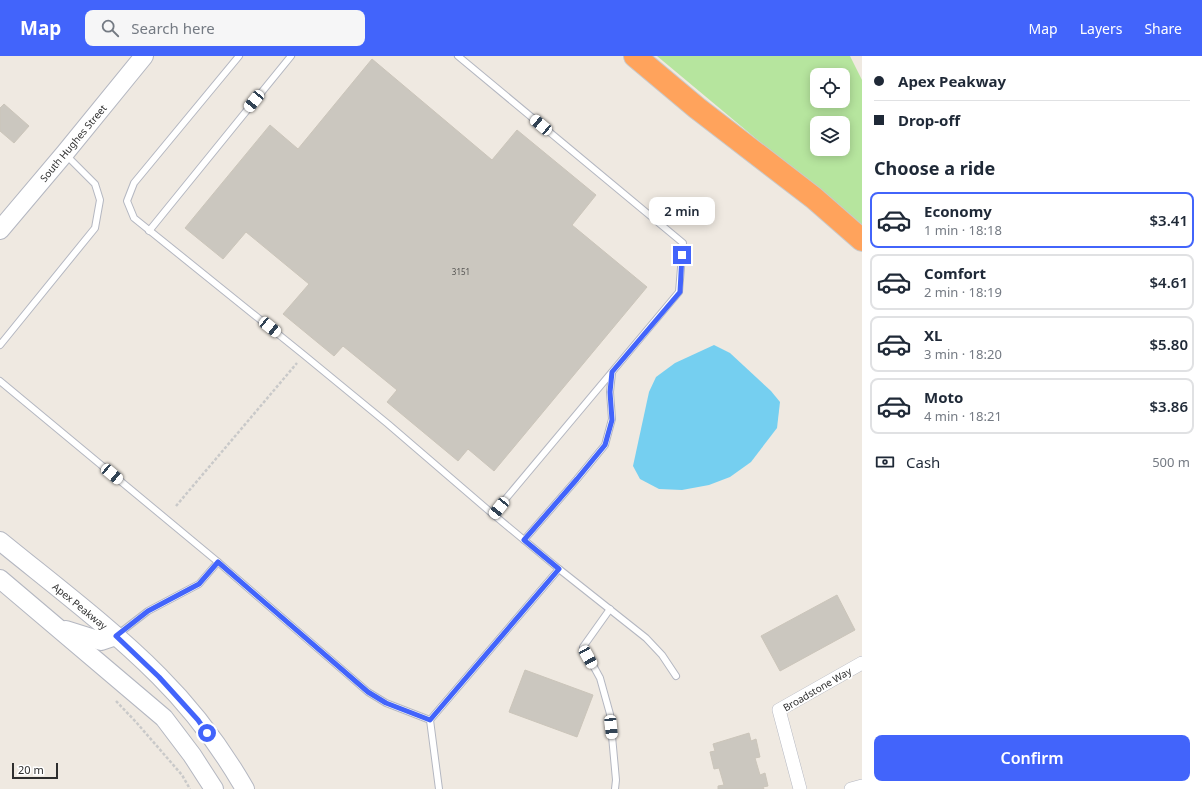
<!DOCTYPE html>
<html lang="en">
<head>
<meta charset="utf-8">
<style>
  body { margin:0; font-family:"Noto Sans",sans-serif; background:#f6f6f7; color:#1f2937; height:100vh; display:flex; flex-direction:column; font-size:15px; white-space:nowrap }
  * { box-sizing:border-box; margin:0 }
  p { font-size:13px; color:#747a83 }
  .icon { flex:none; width:22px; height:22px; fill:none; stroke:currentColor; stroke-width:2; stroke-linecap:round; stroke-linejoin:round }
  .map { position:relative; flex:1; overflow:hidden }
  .side { display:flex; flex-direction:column; background:#fff; width:340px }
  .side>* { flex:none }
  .top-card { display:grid; align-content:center; height:88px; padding:0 12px; background:#fff }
  .tools { position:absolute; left:810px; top:12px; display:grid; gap:8px }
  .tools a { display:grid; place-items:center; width:40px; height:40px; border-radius:8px; background:#fff; box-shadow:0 2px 10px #0003; font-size:20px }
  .scale { position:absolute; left:12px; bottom:10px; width:46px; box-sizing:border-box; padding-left:4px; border:2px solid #2e2e2e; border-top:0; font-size:11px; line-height:14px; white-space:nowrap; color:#2e2e2e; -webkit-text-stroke:3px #fff; paint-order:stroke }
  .end { position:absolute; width:18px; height:18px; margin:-9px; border:5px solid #4264fb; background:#fff; box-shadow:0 0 0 2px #fff }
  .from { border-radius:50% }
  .bubble { position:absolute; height:28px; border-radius:8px; background:#fff; box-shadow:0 2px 10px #0003; font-size:13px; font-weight:600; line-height:28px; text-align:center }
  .car { position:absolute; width:12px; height:24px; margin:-12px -6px; border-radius:5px; box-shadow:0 0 3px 1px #0007; background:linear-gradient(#fff 24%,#345 0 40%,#fff 0 76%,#345 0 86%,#fff 0) }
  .top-card b { display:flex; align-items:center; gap:14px; height:38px; font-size:15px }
  .top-card b+b { border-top:1px solid #e0e1e3 }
  .top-card i { width:10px; height:10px; background:#1f2937 }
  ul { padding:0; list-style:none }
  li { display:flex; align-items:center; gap:12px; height:56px; margin:0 8px 6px; padding:0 4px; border:2px solid #e0e1e3; border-radius:8px }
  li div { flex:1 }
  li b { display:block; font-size:15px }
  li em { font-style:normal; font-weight:600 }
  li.selected { border-color:#4264fb }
  li>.icon { width:36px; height:36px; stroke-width:1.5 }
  h2 { padding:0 12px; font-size:18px; line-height:48px }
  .pay { display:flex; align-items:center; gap:10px; height:44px; padding:0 12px; font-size:15px }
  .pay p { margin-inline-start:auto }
  .cta { display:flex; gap:8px; margin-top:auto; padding:8px 12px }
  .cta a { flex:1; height:46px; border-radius:8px; background:#4264fb; color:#fff; font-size:16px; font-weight:600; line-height:46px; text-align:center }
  header { display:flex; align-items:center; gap:24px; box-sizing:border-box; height:56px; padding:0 20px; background:#4264fb; color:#fff }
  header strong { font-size:19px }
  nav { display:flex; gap:22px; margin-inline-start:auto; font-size:14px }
  .search { width:280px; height:36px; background:#f6f6f7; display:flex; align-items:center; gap:10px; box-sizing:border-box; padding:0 14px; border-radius:8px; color:#747a83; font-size:15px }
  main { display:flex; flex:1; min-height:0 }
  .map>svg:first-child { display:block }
</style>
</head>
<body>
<header>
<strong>Map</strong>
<div class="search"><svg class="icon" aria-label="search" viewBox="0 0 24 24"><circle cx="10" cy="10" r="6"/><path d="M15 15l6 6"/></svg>Search here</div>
<nav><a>Map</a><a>Layers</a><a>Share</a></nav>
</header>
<main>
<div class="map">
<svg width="862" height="733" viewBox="0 0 862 733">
  <rect width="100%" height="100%" fill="#efe9e1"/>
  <path fill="#b6e59e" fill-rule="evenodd" d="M 657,0 L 850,0 L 862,24 L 862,171 ZM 817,19 L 843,19 L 843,45 L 817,45 ZM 817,67 L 843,67 L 843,93 L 817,93 Z"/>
  <polygon fill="#75cff0" points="714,289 730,297 771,335 780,346 777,372 751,406 730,421 709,429 682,434 659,433 640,423 633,410 649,336 656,321 675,307"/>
  <g fill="#cbc7bf" stroke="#cbc5ba">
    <polygon points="372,3 492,104 517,74 596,139 572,169 647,231 494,415 468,393 458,405 387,346 397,334 343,290 334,300 283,258 309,228 246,176 223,203 185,172 270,69 298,93"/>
    <polygon points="4,48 29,70 14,87 0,75 0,52"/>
    <polygon points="837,539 855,574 780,615 761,580"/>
    <polygon points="525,614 593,639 577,681 509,656"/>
    <polygon points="749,677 751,685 756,683 760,701 755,702 760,719 765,717 768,730 763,731 764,733 718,733 718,730 724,729 719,712 714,713 710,696 715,695 713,688"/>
  </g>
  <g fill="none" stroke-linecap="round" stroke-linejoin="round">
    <defs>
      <g id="lane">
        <polyline points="239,0 134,127 127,145 134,162 304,299 388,368 488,454 559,513 646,582 662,599 676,620"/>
        <polyline points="458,0 683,187 679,236 493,458"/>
        <polyline points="149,175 291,0"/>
        <polyline points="0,289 95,172 100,144 95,128 66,99"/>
        <polyline points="0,325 218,506 199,528 148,555 117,579"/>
        <polyline points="524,484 577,423 605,389 612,363 610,336 612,317"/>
        <polyline points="218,506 368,636 386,647 430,664"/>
        <polyline points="610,553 583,591 600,622 610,658 616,724 615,733"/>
        <polyline points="439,733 430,664 559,513"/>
      </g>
      <g id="street">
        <polyline points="800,733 779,654 862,607"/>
        <polyline points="851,733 862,730"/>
      </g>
      <g id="secondary">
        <polyline points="0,174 65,97 144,0"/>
        <path d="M 0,485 C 54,529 110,571 159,620 C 192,653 222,693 245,733"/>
        <polyline points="0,523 164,662 192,699 214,733"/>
        <polyline points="66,574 101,585 116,580"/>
      </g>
      <polyline id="highway" points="635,0 697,52 814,142 862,184"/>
    </defs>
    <use href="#lane" stroke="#b4b7c1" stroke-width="8"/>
    <use href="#street" stroke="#b4b7c1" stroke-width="14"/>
    <use href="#secondary" stroke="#b4b7c1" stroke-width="20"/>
    <use href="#highway" stroke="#c9c9c9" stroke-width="24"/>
    <g stroke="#c9c9c9" stroke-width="2.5" stroke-dasharray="3 2" stroke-linecap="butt">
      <polyline points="176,450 297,307"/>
      <polyline points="116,645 136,666 182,719 190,733"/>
    </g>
    <use href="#lane" stroke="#fff" stroke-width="6"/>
    <use href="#street" stroke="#fff" stroke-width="13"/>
    <use href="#secondary" stroke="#fff" stroke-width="18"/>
    <use href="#highway" stroke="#ffa35c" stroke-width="22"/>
  </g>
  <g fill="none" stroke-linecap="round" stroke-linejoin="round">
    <polyline stroke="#4264fb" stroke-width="5" points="207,677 198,664 159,621 116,580 148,555 199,528 218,506 368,636 386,647 430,664 559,513 524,484 577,423 605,389 612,364 610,336 612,316 680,236 682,199"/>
  </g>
  <g text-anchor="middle" stroke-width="3.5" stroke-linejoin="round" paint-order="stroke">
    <g font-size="8" fill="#555452">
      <text x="461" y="219">3151</text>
    </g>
    <g font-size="10" fill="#2e2e2e" stroke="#fff">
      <text transform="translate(73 87) rotate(-50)" y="4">South Hughes Street</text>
      <text transform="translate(80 550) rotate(39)" y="4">Apex Peakway</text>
      <text transform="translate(817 633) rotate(-30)" y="4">Broadstone Way</text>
    </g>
  </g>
</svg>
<div class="tools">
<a><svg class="icon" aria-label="locate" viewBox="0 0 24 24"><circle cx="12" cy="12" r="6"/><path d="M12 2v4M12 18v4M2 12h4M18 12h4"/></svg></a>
<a><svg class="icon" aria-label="layers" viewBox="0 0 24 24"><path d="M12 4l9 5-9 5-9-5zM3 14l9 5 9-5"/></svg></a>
</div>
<div class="scale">20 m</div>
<i class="end from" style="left:207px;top:677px"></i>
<i class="end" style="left:682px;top:199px"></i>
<div class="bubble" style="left:649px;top:141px;width:66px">2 min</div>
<i class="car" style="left:254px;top:45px;rotate:219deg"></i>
<i class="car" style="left:541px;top:69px;rotate:310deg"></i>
<i class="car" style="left:270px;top:271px;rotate:129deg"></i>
<i class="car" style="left:112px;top:418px;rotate:130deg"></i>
<i class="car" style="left:499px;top:452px;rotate:219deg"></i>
<i class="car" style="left:588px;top:601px;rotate:151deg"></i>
<i class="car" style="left:611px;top:671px;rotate:174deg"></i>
</div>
<section class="side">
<div class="top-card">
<b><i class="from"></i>Apex Peakway</b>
<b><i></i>Drop-off</b>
</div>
<h2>Choose a ride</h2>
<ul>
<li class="selected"><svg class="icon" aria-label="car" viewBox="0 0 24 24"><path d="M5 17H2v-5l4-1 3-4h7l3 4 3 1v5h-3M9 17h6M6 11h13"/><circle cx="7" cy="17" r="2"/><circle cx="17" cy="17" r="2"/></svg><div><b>Economy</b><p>1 min · 18:18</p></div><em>$3.41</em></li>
<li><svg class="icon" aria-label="car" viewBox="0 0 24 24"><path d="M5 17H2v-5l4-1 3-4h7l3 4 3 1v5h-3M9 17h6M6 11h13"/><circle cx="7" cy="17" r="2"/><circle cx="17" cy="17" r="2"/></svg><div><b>Comfort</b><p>2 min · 18:19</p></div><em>$4.61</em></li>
<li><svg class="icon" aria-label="car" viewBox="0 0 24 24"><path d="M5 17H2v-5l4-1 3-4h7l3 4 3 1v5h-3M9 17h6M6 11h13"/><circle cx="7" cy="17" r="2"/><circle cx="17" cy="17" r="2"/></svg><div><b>XL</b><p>3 min · 18:20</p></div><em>$5.80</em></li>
<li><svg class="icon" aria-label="car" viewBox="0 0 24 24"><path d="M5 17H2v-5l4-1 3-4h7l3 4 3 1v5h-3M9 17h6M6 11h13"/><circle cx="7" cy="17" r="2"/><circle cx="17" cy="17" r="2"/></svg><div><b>Moto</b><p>4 min · 18:21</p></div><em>$3.86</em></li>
</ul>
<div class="pay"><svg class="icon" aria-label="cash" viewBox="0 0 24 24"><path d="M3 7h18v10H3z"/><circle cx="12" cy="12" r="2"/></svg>Cash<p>500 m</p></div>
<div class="cta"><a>Confirm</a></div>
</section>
</main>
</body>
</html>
